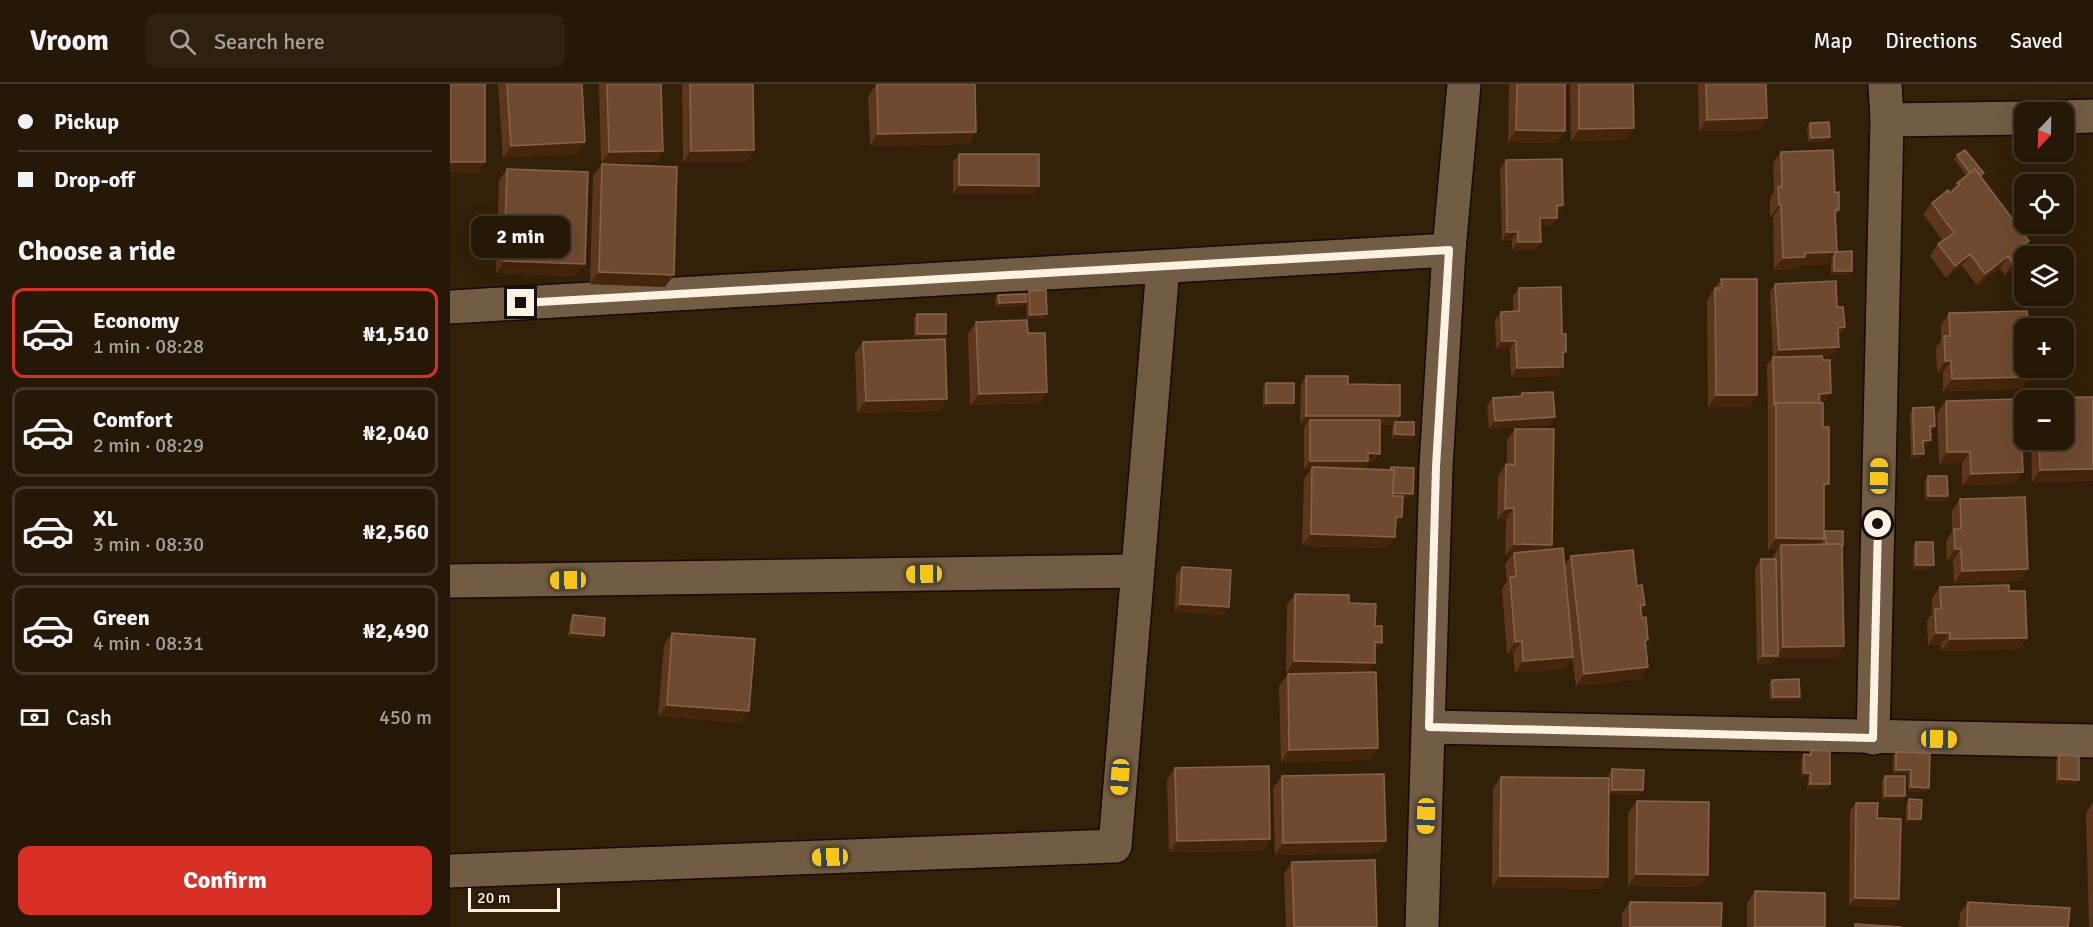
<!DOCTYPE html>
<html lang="en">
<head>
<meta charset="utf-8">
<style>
  body { margin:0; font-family:Signika,sans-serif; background:#2e2110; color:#f1f3f6; height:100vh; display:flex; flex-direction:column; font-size:22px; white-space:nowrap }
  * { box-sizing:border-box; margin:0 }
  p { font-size:20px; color:#a4a09b }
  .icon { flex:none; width:33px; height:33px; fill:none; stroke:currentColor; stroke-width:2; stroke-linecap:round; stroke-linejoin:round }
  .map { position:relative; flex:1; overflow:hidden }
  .panel { display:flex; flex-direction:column; background:#261806; width:450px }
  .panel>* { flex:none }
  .hud { display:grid; align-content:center; height:132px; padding:0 18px; background:#261806 }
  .needle { width:39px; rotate:202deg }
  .buttons { position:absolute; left:1564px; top:18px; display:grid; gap:12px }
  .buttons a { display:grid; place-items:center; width:60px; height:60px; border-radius:12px; background:#261806; box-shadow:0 6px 24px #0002,0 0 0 2px #423728; font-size:30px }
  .scale { position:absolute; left:18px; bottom:15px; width:92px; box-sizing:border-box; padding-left:6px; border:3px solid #fdf1e2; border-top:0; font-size:16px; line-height:21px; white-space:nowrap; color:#fdf1e2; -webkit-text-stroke:4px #281701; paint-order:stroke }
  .end { position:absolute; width:27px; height:27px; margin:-14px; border:8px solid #fdf1e2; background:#111; box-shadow:0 0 0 3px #111 }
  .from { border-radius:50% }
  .bubble { position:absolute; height:42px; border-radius:12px; background:#261806; box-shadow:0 6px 24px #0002,0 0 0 2px #423728; font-size:20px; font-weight:800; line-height:42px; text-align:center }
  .car { position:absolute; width:18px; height:36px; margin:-18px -9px; border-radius:8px; box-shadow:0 0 4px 2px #0007; background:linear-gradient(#f5c518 24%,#345 0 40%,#f5c518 0 76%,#345 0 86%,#f5c518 0) }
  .hud b { display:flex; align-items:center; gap:21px; height:57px; font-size:22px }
  .hud b+b { border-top:2px solid #423728 }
  .hud i { width:15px; height:15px; background:#f1f3f6 }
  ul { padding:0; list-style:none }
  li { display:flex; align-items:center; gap:18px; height:90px; margin:0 12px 9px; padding:0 6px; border:3px solid #423728; border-radius:12px }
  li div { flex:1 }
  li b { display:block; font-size:22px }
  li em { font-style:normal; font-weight:800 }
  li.current { border-color:#d93025 }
  li>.icon { width:54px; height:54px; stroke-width:1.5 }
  h2 { padding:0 18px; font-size:27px; line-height:72px }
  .pay { display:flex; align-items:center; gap:15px; height:66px; padding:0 18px; font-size:22px }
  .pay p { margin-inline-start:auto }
  .action { display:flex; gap:12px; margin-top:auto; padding:12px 18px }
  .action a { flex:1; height:69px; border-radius:12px; background:#d93025; color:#fff; font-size:24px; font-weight:800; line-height:69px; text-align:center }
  header { display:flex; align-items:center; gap:36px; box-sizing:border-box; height:84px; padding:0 30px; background:#261806; border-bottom:2px solid #423728 }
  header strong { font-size:28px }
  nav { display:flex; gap:33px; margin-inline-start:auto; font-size:21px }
  .search { width:420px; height:54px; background:#2e2110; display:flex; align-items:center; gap:15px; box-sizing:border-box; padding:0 21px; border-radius:12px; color:#a4a09b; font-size:22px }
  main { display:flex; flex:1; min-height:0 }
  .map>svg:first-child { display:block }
</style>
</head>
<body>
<header>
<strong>Vroom</strong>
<div class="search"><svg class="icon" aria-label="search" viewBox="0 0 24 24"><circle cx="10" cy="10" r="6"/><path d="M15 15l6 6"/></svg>Search here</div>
<nav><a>Map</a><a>Directions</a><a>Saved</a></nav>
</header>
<main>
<section class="panel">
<div class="hud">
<b><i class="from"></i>Pickup</b>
<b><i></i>Drop-off</b>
</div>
<h2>Choose a ride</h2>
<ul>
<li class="current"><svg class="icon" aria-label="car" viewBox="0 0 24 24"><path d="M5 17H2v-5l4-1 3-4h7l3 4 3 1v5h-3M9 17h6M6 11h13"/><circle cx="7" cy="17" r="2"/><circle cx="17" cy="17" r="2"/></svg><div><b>Economy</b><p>1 min · 08:28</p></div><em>₦1,510</em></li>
<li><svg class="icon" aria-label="car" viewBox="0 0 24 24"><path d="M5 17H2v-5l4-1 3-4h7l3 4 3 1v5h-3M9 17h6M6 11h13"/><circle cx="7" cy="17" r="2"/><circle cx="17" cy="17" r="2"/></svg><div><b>Comfort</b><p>2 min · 08:29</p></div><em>₦2,040</em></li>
<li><svg class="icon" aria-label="car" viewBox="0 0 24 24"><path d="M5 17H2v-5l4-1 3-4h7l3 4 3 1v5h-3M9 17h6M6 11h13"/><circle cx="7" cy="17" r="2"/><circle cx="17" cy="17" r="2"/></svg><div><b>XL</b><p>3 min · 08:30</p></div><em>₦2,560</em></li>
<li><svg class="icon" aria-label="car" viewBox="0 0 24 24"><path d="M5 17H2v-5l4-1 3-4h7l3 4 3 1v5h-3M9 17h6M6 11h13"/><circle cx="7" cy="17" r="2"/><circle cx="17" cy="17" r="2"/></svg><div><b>Green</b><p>4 min · 08:31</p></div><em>₦2,490</em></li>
</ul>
<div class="pay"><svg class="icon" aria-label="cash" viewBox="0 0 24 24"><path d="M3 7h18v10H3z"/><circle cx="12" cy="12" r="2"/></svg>Cash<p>450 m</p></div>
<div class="action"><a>Confirm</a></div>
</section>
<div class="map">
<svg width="1643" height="843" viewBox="0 0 1643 843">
  <rect width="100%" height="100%" fill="#322008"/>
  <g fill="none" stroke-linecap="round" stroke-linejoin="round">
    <defs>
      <g id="street">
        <polyline points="1614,33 1643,32"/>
        <polyline points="1437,36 1575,34"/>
        <polyline points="0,223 999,166"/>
        <polyline points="0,497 687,487"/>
        <polyline points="979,643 1643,657"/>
        <polyline points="1423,654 1437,36 1435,0"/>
        <polyline points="0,787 665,762 713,183"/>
        <polyline points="972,843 986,383 999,166 1014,0"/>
      </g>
    </defs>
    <use href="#street" stroke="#190900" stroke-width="36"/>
    <use href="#street" stroke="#725d44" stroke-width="33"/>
  </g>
  <g fill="#5e361c">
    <polygon points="48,0 132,0 135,58 127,70 53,74"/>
    <polygon points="149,0 211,0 213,67 204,78 151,79"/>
    <polygon points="232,0 303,0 304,66 296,78 233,78"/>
    <polygon points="427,0 526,48 518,60 420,62 418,12"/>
    <polygon points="1059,0 1115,0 1115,47 1106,59 1058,58"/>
    <polygon points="1120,0 1184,0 1176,56 1121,57"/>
    <polygon points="1248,0 1316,0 1317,34 1309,46 1249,47"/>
    <polygon points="1360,39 1380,53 1377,57 1358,58 1357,43"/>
    <polygon points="1331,68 1385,109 1389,126 1386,131 1386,168 1402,187 1399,191 1381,191 1381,176 1378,180 1350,181 1346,185 1324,186 1323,133 1320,133 1320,114 1324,108 1323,79"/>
    <polygon points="509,70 589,102 583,110 503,110 503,78"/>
    <polygon points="1507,71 1534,89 1531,93 1579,157 1576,162 1576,172 1571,179 1555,191 1550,184 1527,201 1512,182 1496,194 1480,172 1488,160 1493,157 1473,130 1482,119 1500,108 1507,99 1516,91 1504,75"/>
    <polygon points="1056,76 1113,121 1107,130 1107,134 1101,142 1090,142 1091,158 1085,166 1062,166 1062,156 1052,157 1050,85"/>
    <polygon points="152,80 215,203 140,200 143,92"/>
    <polygon points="57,85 127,192 46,189 49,96"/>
    <polygon points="1271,195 1307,311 1299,323 1258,323 1257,216"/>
    <polygon points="1325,200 1389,252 1389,263 1383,271 1372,272 1375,318 1370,318 1374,449 1375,447 1393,462 1392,464 1394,562 1386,574 1326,574 1322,580 1307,580 1305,484 1311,475 1323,475 1323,473 1327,466 1318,466 1318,330 1317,281 1323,273 1320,208"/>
    <polygon points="1069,204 1113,272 1113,283 1107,292 1061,293 1060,265 1046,265 1045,236 1051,228 1063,228 1063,212"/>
    <polygon points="579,207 594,235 577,235 576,211"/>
    <polygon points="548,211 573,222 546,223 545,215"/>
    <polygon points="1499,229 1572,305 1493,307 1493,289 1487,289 1486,264 1491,256 1491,241"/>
    <polygon points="467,230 496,250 493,254 464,254 464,234"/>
    <polygon points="526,238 578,249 597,308 589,319 520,321 518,250"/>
    <polygon points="413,258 497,315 489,327 407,329 405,269"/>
    <polygon points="856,292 898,300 946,338 961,355 942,355 942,343 944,341 930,341 924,378 918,378 913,385 939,386 941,383 960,414 953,414 952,433 945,443 937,464 852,462 854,395 861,385 854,385 854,344 856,340 850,340 851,301"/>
    <polygon points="816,299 841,323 813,323 813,303"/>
    <polygon points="1072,309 1099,341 1039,345 1037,322 1043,314 1070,312"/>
    <polygon points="1643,313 1643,397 1582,398 1581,356 1614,356 1614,316 1587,316 1588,314"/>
    <polygon points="1496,317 1564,400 1512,401 1512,379 1489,380 1487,329"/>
    <polygon points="1463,324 1485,342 1482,346 1480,346 1478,361 1473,361 1471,374 1461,375 1460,328"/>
    <polygon points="1065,345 1102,461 1099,466 1115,481 1121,472 1187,502 1195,521 1191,526 1196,560 1190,595 1126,602 1122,574 1115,585 1065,589 1063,569 1057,570 1052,505 1057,497 1055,480 1061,472 1055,472 1056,436 1047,436 1048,392 1056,380 1057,380 1057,356"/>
    <polygon points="1478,392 1498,412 1495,417 1475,417 1475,397"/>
    <polygon points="1510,415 1578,485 1569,497 1504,499 1503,477 1497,477 1496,457 1502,448 1502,427"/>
    <polygon points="1466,458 1481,485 1463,486 1463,463"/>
    <polygon points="732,483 773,531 725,528 726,491"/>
    <polygon points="1490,503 1559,507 1577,554 1569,565 1491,567 1491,561 1478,561 1477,537 1482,529 1482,514"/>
    <polygon points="845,510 925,569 925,579 918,588 928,664 920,676 831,678 829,602 838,590 857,589 836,589 837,521"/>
    <polygon points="123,531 151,556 118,553 120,535"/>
    <polygon points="222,549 291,639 208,632 214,561"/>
    <polygon points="1322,596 1350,613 1347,617 1320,617 1319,600"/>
    <polygon points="1361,666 1380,700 1377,705 1357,705 1358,693 1351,693 1351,675 1354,670 1358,671"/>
    <polygon points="1446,668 1480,669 1476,708 1458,708 1458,690 1443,690 1443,672"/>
    <polygon points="1609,671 1629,696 1626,700 1606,700 1606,676"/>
    <polygon points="725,684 820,755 812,767 719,768 717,696"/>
    <polygon points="1162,685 1193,706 1190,711 1159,710 1150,805 1042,803 1043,704 1051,693 1159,694 1159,689"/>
    <polygon points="832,692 936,757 928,769 825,771 823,704"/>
    <polygon points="1435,692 1452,716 1432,716 1432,696"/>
    <polygon points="1459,715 1468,739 1456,739 1456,720"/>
    <polygon points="1187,717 1250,803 1178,802 1178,729"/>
    <polygon points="1643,718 1643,843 1639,843 1636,729"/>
    <polygon points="1406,719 1427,734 1449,815 1444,823 1399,822 1400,727"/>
    <polygon points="842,778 927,843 836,843 834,790"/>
    <polygon points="1305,807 1375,843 1297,843 1297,819"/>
    <polygon points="1180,818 1271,843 1172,843 1172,829"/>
    <polygon points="1518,818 1618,843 1509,843 1510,829"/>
  </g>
  <g fill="#45250b">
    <polygon points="1317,34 1309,46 1249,47 1257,36"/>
    <polygon points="1184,44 1176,56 1121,57 1129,45"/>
    <polygon points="1066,46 1115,47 1106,59 1058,58"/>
    <polygon points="526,48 518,60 420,62 428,50"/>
    <polygon points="1380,53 1377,57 1358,58 1361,54"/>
    <polygon points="135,58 127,70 53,74 61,62"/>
    <polygon points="304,66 296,78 233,78 241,67"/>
    <polygon points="213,67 204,78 151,79 159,68"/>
    <polygon points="0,78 35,78 27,90 0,89"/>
    <polygon points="509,101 589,102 583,110 503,110"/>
    <polygon points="1113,121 1107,130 1101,130 1107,122"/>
    <polygon points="1329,121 1331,121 1323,133 1320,133"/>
    <polygon points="1090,134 1107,134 1101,142 1084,142"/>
    <polygon points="1057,148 1068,148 1062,156 1052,157"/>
    <polygon points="1068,158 1091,158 1085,166 1062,166"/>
    <polygon points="1580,167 1571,179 1555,191 1563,179"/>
    <polygon points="1387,168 1378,180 1350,181 1346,185 1324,186 1333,174 1355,169"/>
    <polygon points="1520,170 1512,182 1496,194 1505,182"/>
    <polygon points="1558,172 1550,184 1527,201 1535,190"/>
    <polygon points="54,177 135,180 127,192 46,189"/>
    <polygon points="1384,187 1402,187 1399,191 1381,191"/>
    <polygon points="149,188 224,191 215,203 140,200"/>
    <polygon points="576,218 573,222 546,223 549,219"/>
    <polygon points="597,230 594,235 577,235 580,231"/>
    <polygon points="1395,243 1389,252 1382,252 1388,244"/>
    <polygon points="467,250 496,250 493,254 464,254"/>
    <polygon points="1052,257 1066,257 1060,265 1046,265"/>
    <polygon points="1389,263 1383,271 1323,274 1329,266"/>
    <polygon points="1495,277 1501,277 1493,289 1487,289"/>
    <polygon points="1113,283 1107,292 1061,293 1067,284"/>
    <polygon points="1580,293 1572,305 1493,307 1502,295"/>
    <polygon points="597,308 589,319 520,321 529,310"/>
    <polygon points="1381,309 1375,318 1364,318 1369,310"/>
    <polygon points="1266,311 1307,311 1299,323 1258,323"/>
    <polygon points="497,315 489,327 407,329 416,317"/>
    <polygon points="816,319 844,319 841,323 813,323"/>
    <polygon points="856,332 950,332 944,341 860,340 860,336 856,340 850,340"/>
    <polygon points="1105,333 1099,341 1039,345 1045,337"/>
    <polygon points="945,350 964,351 961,355 942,355"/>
    <polygon points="1481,356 1478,361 1470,361 1473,357"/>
    <polygon points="1497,368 1520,368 1512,379 1489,380"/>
    <polygon points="918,369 930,370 924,378 918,378 913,385 854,385 860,377"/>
    <polygon points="1464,370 1474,370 1471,374 1461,375"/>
    <polygon points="1643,385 1643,397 1582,398 1590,386"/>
    <polygon points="1573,388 1564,400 1512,401 1521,390"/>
    <polygon points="1374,400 1379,400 1370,412"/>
    <polygon points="940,409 963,410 960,414 938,413"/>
    <polygon points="1478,412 1498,412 1495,417 1475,417"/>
    <polygon points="1064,424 1056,436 1047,436 1055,425"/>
    <polygon points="946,433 952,433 944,445"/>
    <polygon points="861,450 945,453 937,464 852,462"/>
    <polygon points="1326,454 1374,455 1366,466 1331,461 1327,466 1318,466"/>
    <polygon points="1064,460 1102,461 1094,473 1064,469 1061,472 1055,472"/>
    <polygon points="1505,465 1511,465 1503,477 1497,477"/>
    <polygon points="1466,481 1484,481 1481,485 1463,486"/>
    <polygon points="1578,485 1569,497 1504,499 1512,487"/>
    <polygon points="730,520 779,523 773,531 725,528"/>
    <polygon points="121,549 154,552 151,556 118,553"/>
    <polygon points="1486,549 1500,549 1491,561 1478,561"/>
    <polygon points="1577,554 1569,565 1491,567 1500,555"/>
    <polygon points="1072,557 1063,569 1057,570 1065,558"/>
    <polygon points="925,558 932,559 923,570"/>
    <polygon points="1394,562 1386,574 1326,574 1322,580 1307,580 1313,572 1327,572 1333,563"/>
    <polygon points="1123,573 1115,585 1065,589 1073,577"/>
    <polygon points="844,577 925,579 916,591 836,589"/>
    <polygon points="1198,583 1190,595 1126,602 1134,590"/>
    <polygon points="1323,613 1350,613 1347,617 1320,617"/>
    <polygon points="217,621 299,627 291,639 208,632"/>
    <polygon points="928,664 920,676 831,678 839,666"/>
    <polygon points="1446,686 1461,686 1458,690 1443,690"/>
    <polygon points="1354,689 1361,689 1358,693 1351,693"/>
    <polygon points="1609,695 1629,696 1626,700 1606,700"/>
    <polygon points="1360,700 1380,700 1377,705 1357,705"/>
    <polygon points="1461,703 1479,704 1476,708 1458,708"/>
    <polygon points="1162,706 1193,706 1190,711 1159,710"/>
    <polygon points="1435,712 1455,712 1452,716 1432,716"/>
    <polygon points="1459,735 1471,735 1468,739 1456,739"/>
    <polygon points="820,755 812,767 719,768 727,757"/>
    <polygon points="936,757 928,769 825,771 833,759"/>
    <polygon points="1186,790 1258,791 1250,803 1178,802"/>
    <polygon points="1050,792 1158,793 1150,805 1042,803"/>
    <polygon points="1405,814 1449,815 1444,823 1399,822"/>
  </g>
  <g fill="#6f4a31" stroke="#85644d" stroke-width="1.5">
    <rect x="0" y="0" width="35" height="78"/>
    <polygon points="57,0 132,0 135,58 61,62"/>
    <polygon points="157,0 211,0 213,67 159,68"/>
    <polygon points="240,0 303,0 304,66 241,67"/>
    <polygon points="427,0 525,0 526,48 428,50"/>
    <polygon points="1067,0 1115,0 1115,47 1066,46"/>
    <polygon points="1129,0 1183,0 1184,44 1129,45"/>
    <polygon points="1256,0 1316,0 1317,34 1257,36"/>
    <polygon points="1379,38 1380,53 1361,54 1360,39"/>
    <polygon points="1383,66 1385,109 1389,108 1389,126 1385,126 1387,168 1355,169 1355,173 1333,174 1331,121 1329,121 1328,103 1332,102 1331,68"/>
    <polygon points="1515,66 1534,89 1530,92 1525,85 1520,89 1507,71"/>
    <polygon points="509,70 589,70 589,102 509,101"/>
    <polygon points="1112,75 1113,121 1107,122 1107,134 1090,134 1091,158 1068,158 1068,148 1057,148 1056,76"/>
    <polygon points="152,80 227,83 224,191 149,188"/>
    <polygon points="57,85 138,88 135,180 54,177"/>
    <polygon points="1525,85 1579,157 1574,160 1580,167 1563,179 1558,172 1535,190 1520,170 1505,182 1488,160 1504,149 1482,119 1498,106 1500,109 1510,101 1507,99"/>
    <polygon points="1402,167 1402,187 1384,187 1384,172 1386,168"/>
    <polygon points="1271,195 1307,195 1307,311 1266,311 1265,204 1272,204"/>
    <polygon points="1386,197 1387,223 1393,223 1395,243 1388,244 1389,263 1329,266 1325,200"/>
    <polygon points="1111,203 1112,250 1116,250 1116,268 1113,268 1113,283 1067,284 1066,257 1052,257 1051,228 1069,227 1069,204"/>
    <polygon points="596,206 597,230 580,231 579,207"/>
    <polygon points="576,210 576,218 549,219 548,211"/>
    <polygon points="1577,227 1578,238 1581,238 1581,244 1575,244 1575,284 1580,284 1580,293 1502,295 1501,277 1495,277 1494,252 1500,252 1499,229"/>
    <rect x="467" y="230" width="29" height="20"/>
    <polygon points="577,236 578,249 595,249 597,308 529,310 526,238"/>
    <polygon points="495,255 497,315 416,317 413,258"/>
    <polygon points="1372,272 1373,276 1380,276 1381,309 1369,310 1370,319 1326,319 1324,321 1323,273"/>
    <polygon points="856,292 898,292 898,300 950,301 950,332 856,332"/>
    <rect x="816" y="299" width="28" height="20"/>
    <polygon points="1103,308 1105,333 1045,337 1043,314 1072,312 1072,309"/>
    <polygon points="1643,313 1643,385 1590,386 1589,356 1614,356 1614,316 1589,316 1588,314"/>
    <polygon points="1570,315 1573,388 1521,390 1520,368 1497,368 1496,317"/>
    <polygon points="1326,319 1373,319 1373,343 1379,343 1379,400 1374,400 1374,455 1326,454"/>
    <polygon points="1484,323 1485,342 1480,342 1481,356 1473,357 1474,370 1464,370 1463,324"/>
    <polygon points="860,336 930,336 930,370 918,369 918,377 860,377"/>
    <polygon points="945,338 964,338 964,351 945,350"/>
    <polygon points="1065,345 1104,345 1102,461 1064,460 1064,424 1055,425 1056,380 1065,381"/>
    <polygon points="862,383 944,386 943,412 953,412 952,433 946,433 945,453 861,450"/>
    <polygon points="941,383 964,384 963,410 943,409 944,386 941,386"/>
    <polygon points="1478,392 1497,392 1498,412 1478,412"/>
    <polygon points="1575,413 1578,485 1512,487 1511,465 1505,465 1504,445 1511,445 1510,415"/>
    <polygon points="1375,447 1393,447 1393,462 1392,463 1392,460 1376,460"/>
    <polygon points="1466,458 1483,458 1484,481 1466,481"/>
    <polygon points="1392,460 1394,562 1333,563 1331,461"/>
    <polygon points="1113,464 1123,573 1073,577 1072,557 1065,558 1060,493 1066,492 1064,469"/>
    <polygon points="1183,466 1187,502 1192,501 1195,521 1190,521 1192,534 1196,533 1198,556 1195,556 1198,583 1134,590 1121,472"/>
    <polygon points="1311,475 1326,475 1328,572 1313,572"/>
    <polygon points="732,483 781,486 779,523 730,520"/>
    <polygon points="1559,501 1559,507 1575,507 1577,554 1500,555 1500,549 1486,549 1485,525 1491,525 1490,503"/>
    <polygon points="845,510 899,511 899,519 926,520 925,542 932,542 932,559 925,558 925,579 844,577"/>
    <polygon points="123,531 155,534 154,552 121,549"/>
    <polygon points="222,549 305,555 299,627 217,621"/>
    <polygon points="926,588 928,664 839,666 838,590"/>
    <polygon points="1349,595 1350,613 1323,613 1322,596"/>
    <polygon points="1361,666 1380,667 1380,700 1360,700 1361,689 1354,689 1354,670 1361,671"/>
    <polygon points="1446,668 1480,669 1479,704 1461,703 1461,686 1446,686"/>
    <polygon points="1609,671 1629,672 1629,696 1609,695"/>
    <polygon points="819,682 820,755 727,757 725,684"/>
    <polygon points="1162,685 1194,686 1193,706 1162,706"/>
    <polygon points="934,690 936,757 833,759 832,692"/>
    <rect x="1435" y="692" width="20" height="20"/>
    <polygon points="1051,693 1159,694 1158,793 1050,792"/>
    <polygon points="1459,715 1472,716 1471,735 1459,735"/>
    <polygon points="1187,717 1259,718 1258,791 1186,790"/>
    <polygon points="1406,719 1428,719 1427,734 1451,735 1449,815 1405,814"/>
    <polygon points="925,776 927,843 844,843 842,778"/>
    <polygon points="1305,807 1375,809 1375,843 1305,843"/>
    <polygon points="1180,818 1272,819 1271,843 1180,843"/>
    <polygon points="1518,818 1620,824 1618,843 1517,843"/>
    <polygon points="1405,840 1452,843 1405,843"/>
  </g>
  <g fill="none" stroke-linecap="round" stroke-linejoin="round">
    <polyline stroke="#fdf1e2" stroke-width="8" points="71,219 999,166 986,383 979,643 1423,654 1428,440"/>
  </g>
</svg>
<div class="buttons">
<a><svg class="needle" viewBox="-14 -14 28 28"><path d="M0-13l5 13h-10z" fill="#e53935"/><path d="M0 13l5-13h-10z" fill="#a4a09b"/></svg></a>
<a><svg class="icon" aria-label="locate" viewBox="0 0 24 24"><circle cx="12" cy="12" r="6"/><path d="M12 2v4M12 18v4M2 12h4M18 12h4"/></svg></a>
<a><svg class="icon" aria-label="layers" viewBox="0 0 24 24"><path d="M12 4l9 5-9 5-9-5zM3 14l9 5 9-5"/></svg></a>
<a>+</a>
<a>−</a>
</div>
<div class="scale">20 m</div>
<i class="end from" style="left:1428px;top:440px"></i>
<i class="end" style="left:71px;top:219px"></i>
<div class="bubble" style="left:21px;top:132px;width:99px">2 min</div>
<i class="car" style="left:1429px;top:392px;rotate:1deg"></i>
<i class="car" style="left:474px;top:490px;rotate:269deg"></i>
<i class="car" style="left:118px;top:496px;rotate:269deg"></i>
<i class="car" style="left:1489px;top:655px;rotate:91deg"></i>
<i class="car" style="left:670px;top:693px;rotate:184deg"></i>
<i class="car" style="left:976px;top:732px;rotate:182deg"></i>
<i class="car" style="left:380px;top:773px;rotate:268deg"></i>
</div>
</main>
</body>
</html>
